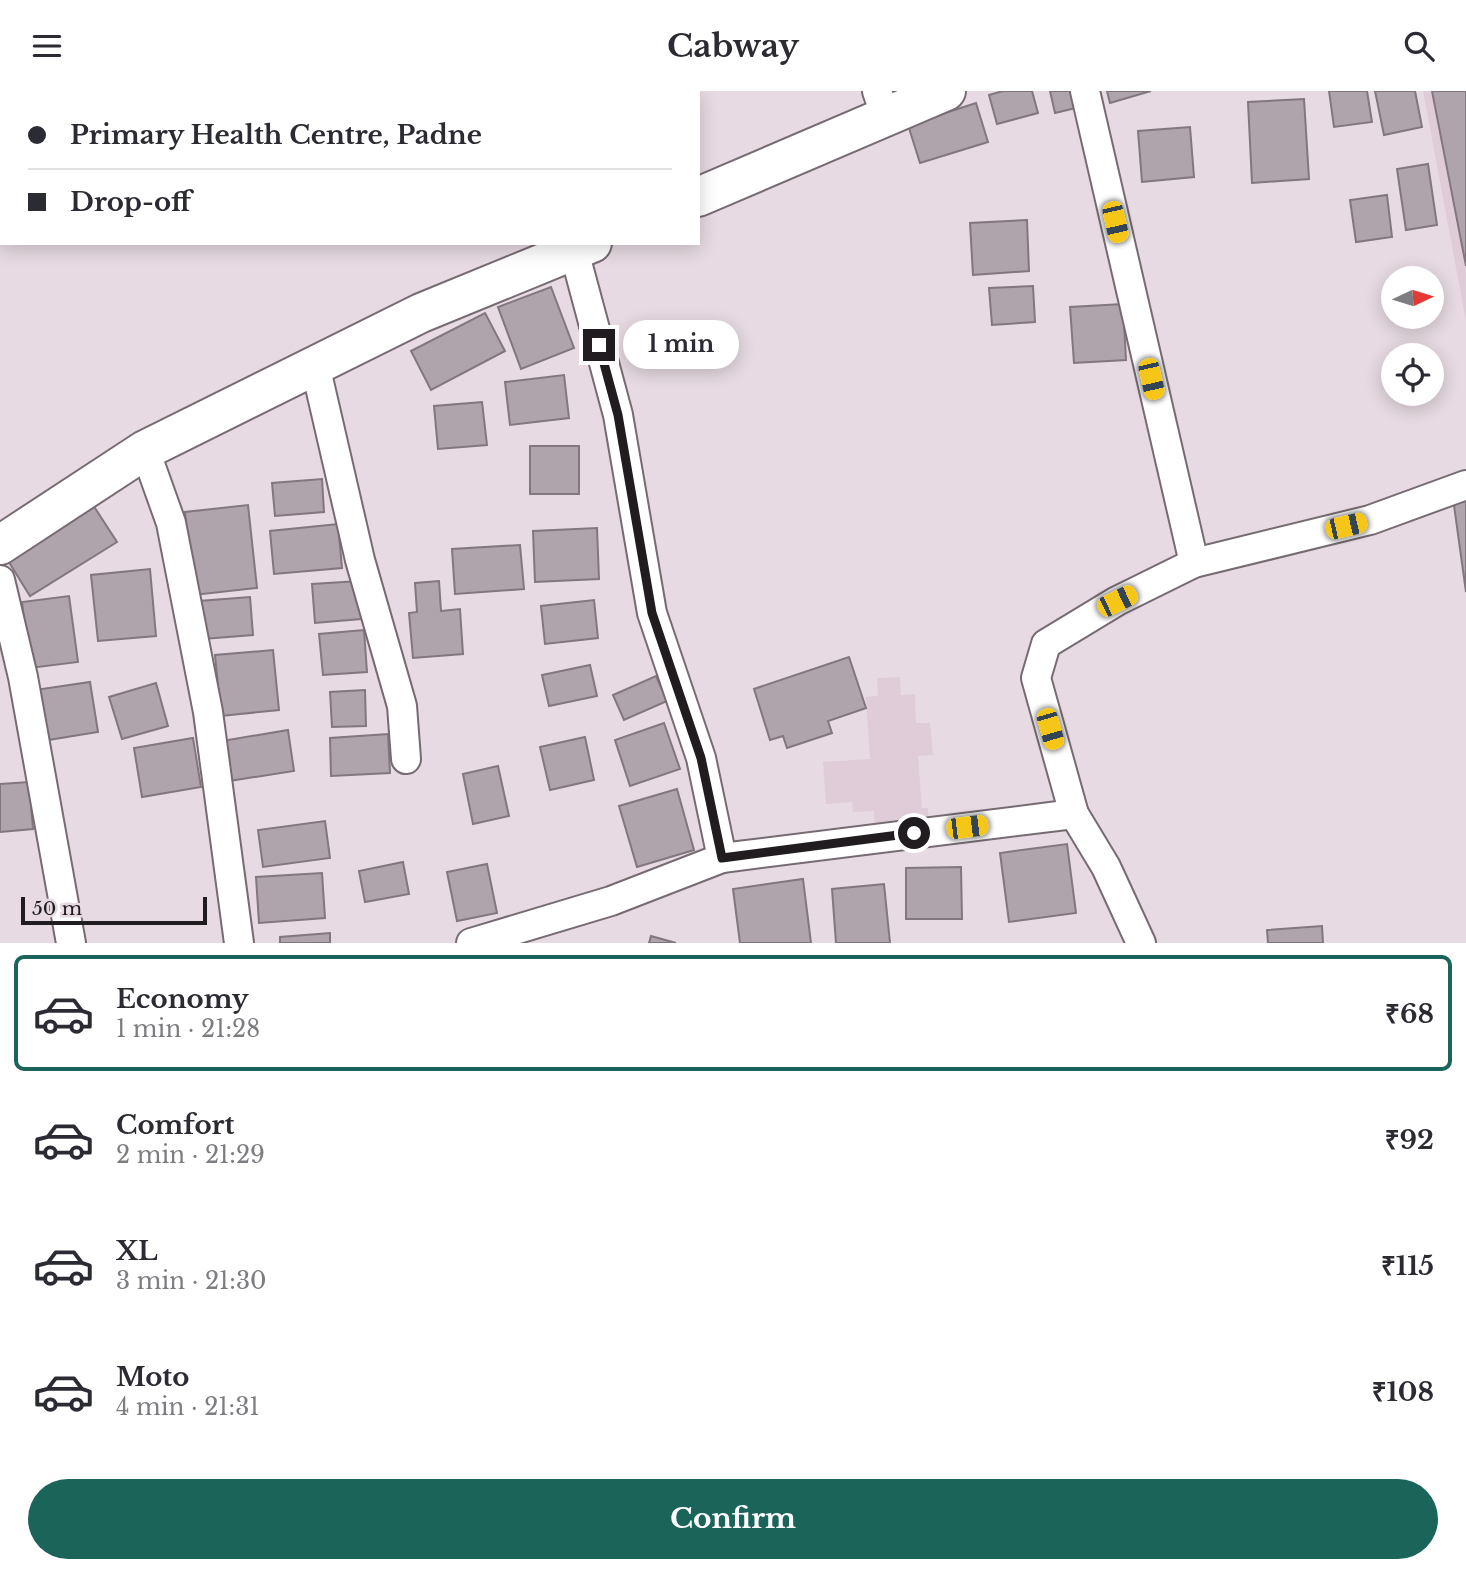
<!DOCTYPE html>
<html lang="en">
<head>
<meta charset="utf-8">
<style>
  body { margin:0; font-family:"Libre Baskerville",serif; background:#f2f2f3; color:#2b2b33; height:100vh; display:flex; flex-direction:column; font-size:26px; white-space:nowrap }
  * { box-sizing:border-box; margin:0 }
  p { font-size:23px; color:#7c7c81 }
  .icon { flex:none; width:38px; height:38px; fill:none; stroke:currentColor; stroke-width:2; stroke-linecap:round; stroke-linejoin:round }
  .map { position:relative; height:852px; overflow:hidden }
  .sheet { display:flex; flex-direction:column; background:#fff; flex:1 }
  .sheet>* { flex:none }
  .hud { position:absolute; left:0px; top:0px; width:700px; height:154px; box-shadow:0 4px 18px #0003; display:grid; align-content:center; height:154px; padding:0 28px; background:#fff }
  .needle { width:46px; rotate:86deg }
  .tools { position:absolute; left:1381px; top:175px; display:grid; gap:14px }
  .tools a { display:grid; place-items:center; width:63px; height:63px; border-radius:50%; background:#fff; box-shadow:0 4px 18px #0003; font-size:35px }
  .scale { position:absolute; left:21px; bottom:18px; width:186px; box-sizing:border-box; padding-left:7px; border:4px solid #211c1f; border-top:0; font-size:19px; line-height:24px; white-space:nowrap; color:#211c1f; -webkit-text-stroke:5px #e7dae2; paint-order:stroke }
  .end { position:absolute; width:32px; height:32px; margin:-16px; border:9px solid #211c1f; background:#fff; box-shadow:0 0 0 4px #fff }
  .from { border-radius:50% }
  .bubble { position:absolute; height:49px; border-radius:24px; background:#fff; box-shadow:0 4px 18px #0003; font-size:23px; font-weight:700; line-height:49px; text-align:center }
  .car { position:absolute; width:21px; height:42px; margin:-21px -10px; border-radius:9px; box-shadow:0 0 5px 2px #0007; background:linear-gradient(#f5c518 24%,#345 0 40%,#f5c518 0 76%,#345 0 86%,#f5c518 0) }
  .hud b { display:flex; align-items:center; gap:24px; height:66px; font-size:26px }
  .hud b+b { border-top:2px solid #e1e1e2 }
  .hud i { width:18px; height:18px; background:#2b2b33 }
  ul { padding:12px 0 0; list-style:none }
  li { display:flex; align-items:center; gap:21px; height:116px; margin:0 14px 10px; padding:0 14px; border:4px solid transparent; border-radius:10px }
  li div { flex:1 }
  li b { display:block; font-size:26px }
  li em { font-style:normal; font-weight:700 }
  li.active { border-color:#1a645a }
  li>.icon { width:63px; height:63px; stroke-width:1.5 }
  .action { display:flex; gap:14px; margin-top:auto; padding:14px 28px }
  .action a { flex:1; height:80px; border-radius:42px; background:#1a645a; color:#fff; font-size:28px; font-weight:700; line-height:80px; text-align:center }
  header { display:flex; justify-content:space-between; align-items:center; height:91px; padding:0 28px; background:#fff; font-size:32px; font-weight:700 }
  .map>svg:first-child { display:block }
</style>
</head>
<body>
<header><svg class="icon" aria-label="menu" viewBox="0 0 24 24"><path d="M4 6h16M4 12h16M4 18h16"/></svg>Cabway<svg class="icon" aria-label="search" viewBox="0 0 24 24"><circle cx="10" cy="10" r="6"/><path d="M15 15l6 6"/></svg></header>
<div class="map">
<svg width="1466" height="852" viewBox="0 0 1466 852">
  <rect width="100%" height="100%" fill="#e7dae2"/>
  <g fill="#dfccd8">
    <polygon points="1423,0 1466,0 1466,230"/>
    <polygon points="900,586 901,604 915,603 916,632 930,632 933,664 918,665 922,717 928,717 929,734 875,737 874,720 853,721 852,711 826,713 823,671 870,668 866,606 878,605 877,587"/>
  </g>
  <g fill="#b0a4ac" stroke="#82777e" stroke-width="2">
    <polygon points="57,0 135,0 136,1 57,2"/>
    <polygon points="1003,0 1032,0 1038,22 997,33 989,4"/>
    <polygon points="1050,0 1077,0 1080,16 1055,22"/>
    <polygon points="1107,0 1151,0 1110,12"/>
    <polygon points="1329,0 1367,0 1372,31 1334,36"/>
    <polygon points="1375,0 1415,0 1422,36 1384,44"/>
    <polygon points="1432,0 1466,0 1466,175"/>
    <polygon points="1304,8 1309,88 1252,92 1248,11"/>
    <polygon points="976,12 988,51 920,72 908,34"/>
    <polygon points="1190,36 1194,86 1142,91 1138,40"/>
    <polygon points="1428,73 1437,134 1406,139 1397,78"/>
    <polygon points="1387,104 1392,146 1356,151 1350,109"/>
    <polygon points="1027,129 1029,180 973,184 970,132"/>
    <polygon points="1033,195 1035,231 992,234 989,197"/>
    <polygon points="551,196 574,257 521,278 498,216"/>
    <polygon points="1123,213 1126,269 1074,272 1070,216"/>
    <polygon points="485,222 505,260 431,299 411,260"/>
    <polygon points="564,284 569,327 510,334 505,291"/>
    <polygon points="482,311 487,354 438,358 434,315"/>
    <rect x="530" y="355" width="49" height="48"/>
    <polygon points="322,388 324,421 275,425 272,392"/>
    <polygon points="1466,405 1466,501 1453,407"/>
    <polygon points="93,414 117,451 30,505 7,468"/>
    <polygon points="248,414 257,497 194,504 185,421"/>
    <polygon points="338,433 342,477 274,483 270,440"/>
    <polygon points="597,437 599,488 535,491 533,440"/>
    <polygon points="520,454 524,498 455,503 452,458"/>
    <polygon points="150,478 156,545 98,550 91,484"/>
    <polygon points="359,490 361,528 315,532 312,493"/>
    <polygon points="439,490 441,520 460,518 463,563 413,567 409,522 417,521 415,492"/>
    <polygon points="69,505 78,571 30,577 22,511"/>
    <polygon points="250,506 253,544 203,548 199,510"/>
    <polygon points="594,509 598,547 545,553 541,515"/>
    <polygon points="364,539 367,581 323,584 319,543"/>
    <polygon points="273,559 279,619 221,625 215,564"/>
    <polygon points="849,566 866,617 828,630 832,642 787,657 783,645 770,649 754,598"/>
    <polygon points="590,574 597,605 549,615 542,584"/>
    <polygon points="656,585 667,610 624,629 613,604"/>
    <polygon points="90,591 98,641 42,650 35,599"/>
    <polygon points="156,592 168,635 122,648 109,606"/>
    <polygon points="365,599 366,635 332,636 330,601"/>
    <polygon points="664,632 680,678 630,695 615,649"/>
    <polygon points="288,639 294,680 229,690 222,650"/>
    <polygon points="388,643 390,682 331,685 330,647"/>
    <polygon points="585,646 594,689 550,699 540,656"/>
    <polygon points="193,647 201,696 142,706 134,657"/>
    <polygon points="498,675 509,725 473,733 463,683"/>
    <polygon points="29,691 33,738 0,741 0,693"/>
    <polygon points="677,698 694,759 637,776 619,715"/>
    <polygon points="325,730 330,767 263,776 258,739"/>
    <polygon points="1067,753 1076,822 1009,831 1000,762"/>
    <polygon points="403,771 409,803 365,811 359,780"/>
    <polygon points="487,773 497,822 457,830 447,781"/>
    <polygon points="961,776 962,828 906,828 906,777"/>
    <polygon points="322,782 325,827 259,832 256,786"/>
    <polygon points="803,788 811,852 740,852 733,798"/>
    <polygon points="884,793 890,852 836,852 832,798"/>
    <polygon points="1322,835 1323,852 1268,852 1267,839"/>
    <polygon points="330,842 330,852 280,852 280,846"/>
    <polygon points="651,845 676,852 649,852"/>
  </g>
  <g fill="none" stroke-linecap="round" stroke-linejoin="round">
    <defs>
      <g id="minor">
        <polyline points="877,0 885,24"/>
        <polyline points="1085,0 1194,472"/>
        <polyline points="165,2 169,0"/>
        <polyline points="0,60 2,60"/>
        <polyline points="574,160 618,324 652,522 701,667 722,767 1074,723"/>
        <polyline points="315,274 360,469 402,615 406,668"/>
        <polyline points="145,359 171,432 208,621 239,852"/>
        <polyline points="0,489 23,586 71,852"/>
        <polyline points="471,852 611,810 722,767"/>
        <polyline points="1141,852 1106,776 1074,723 1036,587 1046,553 1117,510 1194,472 1370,429 1466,394"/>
      </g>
      <g id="secondary">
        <polyline points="698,106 946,0"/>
        <polyline points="0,454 145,359 421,222 592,152"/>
      </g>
    </defs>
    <use href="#minor" stroke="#766b72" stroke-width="32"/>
    <use href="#secondary" stroke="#766b72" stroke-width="42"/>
    <use href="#minor" stroke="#fff" stroke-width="28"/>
    <use href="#secondary" stroke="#fff" stroke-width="38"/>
  </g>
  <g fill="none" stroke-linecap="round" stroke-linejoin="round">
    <polyline stroke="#211c1f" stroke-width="9" points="599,254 618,324 652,522 701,667 722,767 914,742"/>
  </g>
</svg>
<div class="tools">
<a><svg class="needle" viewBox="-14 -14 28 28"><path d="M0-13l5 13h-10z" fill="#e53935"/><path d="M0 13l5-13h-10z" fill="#7c7c81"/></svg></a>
<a><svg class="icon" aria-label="locate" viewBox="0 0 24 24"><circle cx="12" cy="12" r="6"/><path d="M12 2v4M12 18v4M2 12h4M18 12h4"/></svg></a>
</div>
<div class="scale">50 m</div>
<i class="end from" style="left:914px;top:742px"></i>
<i class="end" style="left:599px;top:254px"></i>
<div class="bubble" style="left:623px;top:229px;width:116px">1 min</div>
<i class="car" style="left:1115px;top:131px;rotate:167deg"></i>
<i class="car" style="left:1151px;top:288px;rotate:167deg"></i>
<i class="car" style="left:1346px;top:435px;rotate:77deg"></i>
<i class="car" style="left:1117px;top:510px;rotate:64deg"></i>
<i class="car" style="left:1050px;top:638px;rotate:164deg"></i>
<i class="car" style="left:967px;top:736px;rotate:83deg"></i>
<div class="hud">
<b><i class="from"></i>Primary Health Centre, Padne</b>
<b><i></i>Drop-off</b>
</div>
</div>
<section class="sheet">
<ul>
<li class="active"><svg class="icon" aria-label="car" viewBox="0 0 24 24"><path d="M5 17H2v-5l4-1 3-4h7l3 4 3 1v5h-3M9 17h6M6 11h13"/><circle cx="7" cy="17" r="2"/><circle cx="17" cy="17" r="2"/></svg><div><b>Economy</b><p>1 min · 21:28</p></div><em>₹68</em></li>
<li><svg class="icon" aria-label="car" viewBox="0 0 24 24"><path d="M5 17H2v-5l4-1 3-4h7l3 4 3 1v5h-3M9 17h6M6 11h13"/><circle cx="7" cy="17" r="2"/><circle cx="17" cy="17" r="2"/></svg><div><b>Comfort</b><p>2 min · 21:29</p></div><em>₹92</em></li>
<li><svg class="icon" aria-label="car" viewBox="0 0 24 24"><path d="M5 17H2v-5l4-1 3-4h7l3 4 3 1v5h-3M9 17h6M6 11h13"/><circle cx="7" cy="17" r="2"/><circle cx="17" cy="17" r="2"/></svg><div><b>XL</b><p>3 min · 21:30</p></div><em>₹115</em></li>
<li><svg class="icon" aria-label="car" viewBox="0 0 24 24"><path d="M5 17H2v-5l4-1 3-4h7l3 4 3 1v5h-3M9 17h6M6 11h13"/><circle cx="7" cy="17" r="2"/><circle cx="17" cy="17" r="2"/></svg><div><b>Moto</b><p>4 min · 21:31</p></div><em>₹108</em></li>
</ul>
<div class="action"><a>Confirm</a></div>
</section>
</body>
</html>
